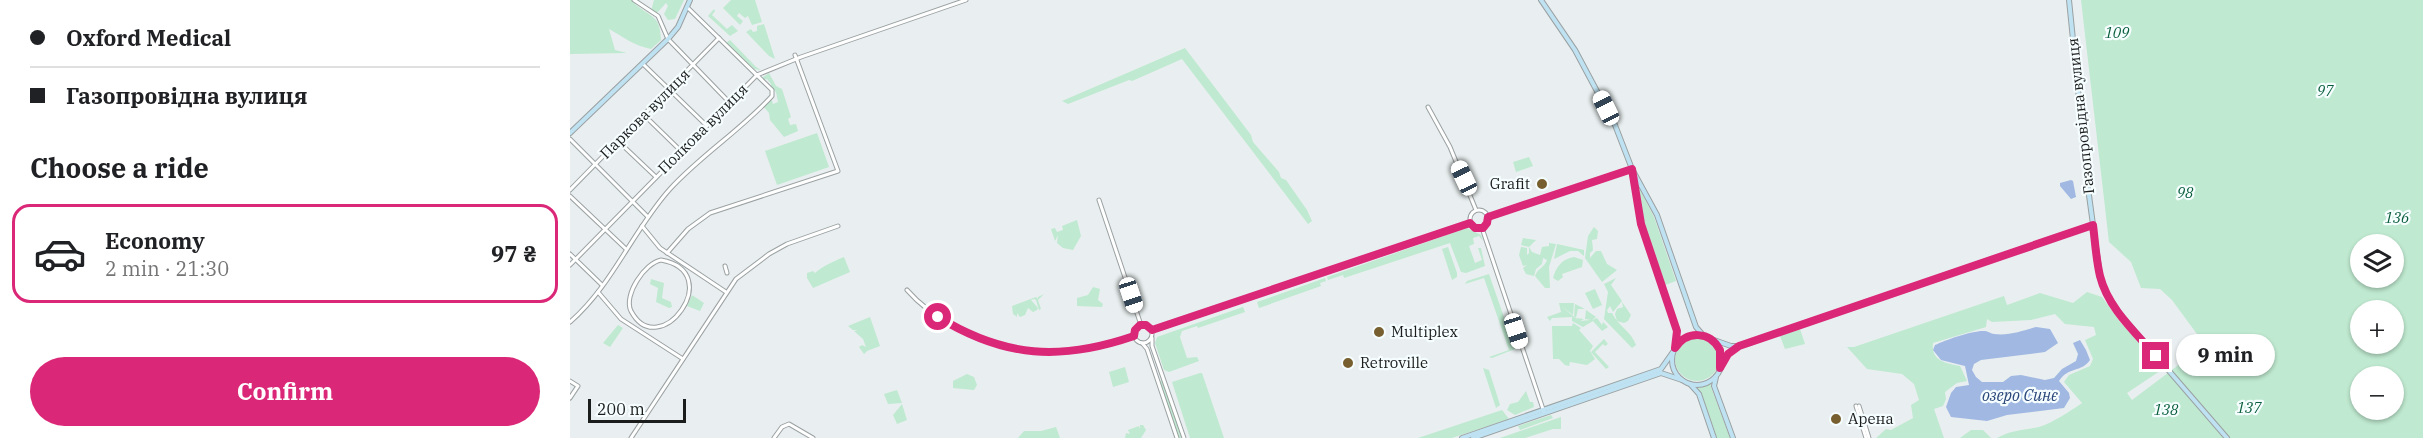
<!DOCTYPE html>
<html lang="en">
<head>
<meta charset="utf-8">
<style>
  body { margin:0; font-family:"IBM Plex Serif",serif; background:#f6f6f6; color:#202124; height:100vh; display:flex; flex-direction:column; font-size:22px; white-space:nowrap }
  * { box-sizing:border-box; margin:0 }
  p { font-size:20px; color:#757577 }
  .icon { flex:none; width:33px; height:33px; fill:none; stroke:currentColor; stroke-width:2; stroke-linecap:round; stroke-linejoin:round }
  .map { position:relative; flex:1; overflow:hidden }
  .sheet { display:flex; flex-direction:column; background:#fff; width:570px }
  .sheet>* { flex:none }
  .top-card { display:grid; align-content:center; height:132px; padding:0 30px; background:#fff }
  .controls { position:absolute; left:1780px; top:234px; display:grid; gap:12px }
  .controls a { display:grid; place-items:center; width:54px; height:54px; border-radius:50%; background:#fff; box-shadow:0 2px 4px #0004; font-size:30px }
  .scale { position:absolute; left:18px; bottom:15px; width:98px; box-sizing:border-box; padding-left:6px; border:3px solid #1b1d1d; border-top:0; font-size:16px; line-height:21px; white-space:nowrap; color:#1b1d1d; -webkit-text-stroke:4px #f6fdfe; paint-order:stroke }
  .end { position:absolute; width:27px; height:27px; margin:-14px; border:8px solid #db2777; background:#fff; box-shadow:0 0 0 3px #fff }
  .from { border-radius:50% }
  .bubble { position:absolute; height:42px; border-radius:21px; background:#fff; box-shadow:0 2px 4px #0004; font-size:20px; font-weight:700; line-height:42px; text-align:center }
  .car { position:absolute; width:18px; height:36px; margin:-18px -9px; border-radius:8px; box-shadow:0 0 4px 2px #0007; background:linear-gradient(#fff 24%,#345 0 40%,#fff 0 76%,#345 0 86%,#fff 0) }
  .top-card b { display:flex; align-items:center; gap:21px; height:57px; font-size:22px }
  .top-card b+b { border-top:2px solid #e0e0e0 }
  .top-card i { width:15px; height:15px; background:#202124 }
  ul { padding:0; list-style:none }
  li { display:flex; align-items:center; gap:18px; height:99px; margin:0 12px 9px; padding:0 18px; border:3px solid transparent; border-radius:18px }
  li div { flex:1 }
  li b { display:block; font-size:22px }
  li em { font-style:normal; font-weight:700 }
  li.selected { border-color:#db2777 }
  li>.icon { width:54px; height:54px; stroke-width:1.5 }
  h2 { padding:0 30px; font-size:27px; line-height:72px }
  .cta { display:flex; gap:12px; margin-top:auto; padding:12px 30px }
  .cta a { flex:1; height:69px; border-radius:36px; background:#db2777; color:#fff; font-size:24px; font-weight:700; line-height:69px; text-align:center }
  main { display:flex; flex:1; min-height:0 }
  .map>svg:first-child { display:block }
</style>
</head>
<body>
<main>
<section class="sheet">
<div class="top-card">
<b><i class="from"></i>Oxford Medical</b>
<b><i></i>Газопровідна вулиця</b>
</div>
<h2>Choose a ride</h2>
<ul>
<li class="selected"><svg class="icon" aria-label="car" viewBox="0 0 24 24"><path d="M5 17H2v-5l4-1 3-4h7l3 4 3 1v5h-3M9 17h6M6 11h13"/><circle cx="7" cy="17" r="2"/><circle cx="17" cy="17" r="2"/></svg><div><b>Economy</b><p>2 min · 21:30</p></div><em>97 ₴</em></li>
</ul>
<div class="cta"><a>Confirm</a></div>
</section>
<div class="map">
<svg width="1853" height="438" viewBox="0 0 1853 438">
  <rect width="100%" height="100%" fill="#e9eff0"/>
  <g fill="#bfe9d0" fill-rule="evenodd">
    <path d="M 0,0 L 70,0 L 65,4 C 82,18 90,15 91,40 L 81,49 C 65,46 53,37 39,29 L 45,50 L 57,53 L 0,54 Z"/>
    <polygon points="84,0 114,0 105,19 98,20 94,14 98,6 96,3 86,14 81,11"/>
    <polygon points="161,0 185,0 192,22 182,25 178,16 175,18 169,13 167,16 173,21 170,25 153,8"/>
    <path d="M 1511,0 L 1853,0 L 1853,438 L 1427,438 C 1441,430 1454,430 1469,427 C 1484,422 1499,412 1512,403 L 1494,382 L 1499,375 L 1520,366 L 1523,359 L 1515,340 L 1526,335 L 1524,327 L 1495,324 L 1485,314 L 1461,320 L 1422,322 L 1417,319 L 1416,327 L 1363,343 C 1361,361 1375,363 1390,366 L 1397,381 L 1387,383 L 1375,392 L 1376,399 L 1373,406 L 1364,409 L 1374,438 L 1306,438 L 1316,429 L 1321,430 L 1343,418 L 1341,405 L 1349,400 L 1344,384 L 1332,374 L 1297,369 L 1277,347 L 1284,347 L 1434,296 L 1437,305 L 1470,293 L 1503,303 L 1517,292 L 1532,297 L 1550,322 L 1593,369 L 1557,393 L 1562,400 L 1635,345 L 1602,300 L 1590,289 L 1571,288 L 1561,262 L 1539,242 ZM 1791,244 L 1824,244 L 1824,278 L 1791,278 ZM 1791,310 L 1824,310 L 1824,344 L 1791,344 ZM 1791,376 L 1824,376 L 1824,410 L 1791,410 Z"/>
    <polygon points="144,9 145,11 142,15 157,29 162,25 168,31 160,36 138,16"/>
    <polygon points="194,24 205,59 199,56 176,32 181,29 183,32 187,31 187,26"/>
    <polygon points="160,40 186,67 191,70 184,69 156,43"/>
    <polygon points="615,48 681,135 683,142 709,172 711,178 716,180 737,210 742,221 738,224 612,59 562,81 559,80 498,104 492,101"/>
    <polygon points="199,73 206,86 212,89 221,117 218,119 220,125 226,124 228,131 214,137 200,120 199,113 193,106 201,98 203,104 208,102 206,92 201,87 201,84 197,79 193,80 192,78"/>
    <polygon points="247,133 259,167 207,185 195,151"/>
    <polygon points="959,157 963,166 946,172 943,162"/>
    <polygon points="1070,190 1084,217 1106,281 1095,285 1073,221 1068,191"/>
    <polygon points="507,220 511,236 503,250 493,248 487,243 488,235 485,241 481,229 485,228 487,232 493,230 492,226"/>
    <polygon points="1024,227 1028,231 1027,239 1022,240 1023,250 1020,253 1020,258 1026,251 1031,251 1037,264 1047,270 1032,282 1015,258 1018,236"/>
    <polygon points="897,228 911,235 913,241 909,236 903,238 904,244 899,246 905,263 912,260 908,248 911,248 915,266 896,273 891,272 880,243 774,278 773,275 758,280 757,277"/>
    <path d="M 953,238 L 966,240 L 959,247 L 962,252 L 970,255 L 972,247 L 979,246 L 979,243 L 986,244 L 979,267 L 980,288 L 975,288 L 965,276 C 968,268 975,267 977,260 L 973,258 L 972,264 L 966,269 L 964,276 L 956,274 L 953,268 L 957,265 L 953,266 L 949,255 L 951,247 L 957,248 L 957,255 L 959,253 L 959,247 L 951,245 Z"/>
    <polygon points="987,244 1014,250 1014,256 1008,251 1000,251 984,259"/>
    <polygon points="878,247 887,273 887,277 882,280 872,249"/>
    <path d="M 274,257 L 280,272 L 243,288 L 237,278 L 237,273 L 243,271 L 245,273 C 253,266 262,262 274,257 Z"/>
    <path d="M 1004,257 L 1013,260 L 1012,267 L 992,274 L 993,277 L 988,281 L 983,278 C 986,267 992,259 1004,257 Z"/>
    <polygon points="919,274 945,349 922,358 919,357 939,350 914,278 895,284 897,281"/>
    <polygon points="755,278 756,281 750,283 751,286 689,308 687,302"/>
    <path d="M 1046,278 L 1041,285 L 1052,301 L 1043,312 L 1040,306 L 1037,310 L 1038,313 L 1042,313 C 1049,327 1061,331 1066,345 L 1062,348 L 1034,319 L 1038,292 L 1034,284 Z"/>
    <polygon points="81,279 94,283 92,298 101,302 102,307 99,308 86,302 88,288 80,284"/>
    <polygon points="523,287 530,289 528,300 533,304 532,307 507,306 507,298 518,295"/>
    <polygon points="1025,289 1032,305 1023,309 1015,293"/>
    <polygon points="474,294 468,300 471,309 469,310 466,300 464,299 461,300 468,308 467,310 463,312 458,308 455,315 450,317 447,313 447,317 443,314 442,306 466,297 468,299 468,297"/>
    <polygon points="122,295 134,303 130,311 117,306"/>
    <polygon points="1052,302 1061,315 1058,321 1054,323 1047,321 1045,314 1047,309 1053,307"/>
    <polygon points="989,303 1004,303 1003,315 990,305 1009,321 1004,316 1005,304 1015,309 1008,309 1006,318 1014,319 1010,321 1021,320 1015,319 1016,310 1026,317 1022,320 1027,318 1032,325 1033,322 1038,327 1032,331 1023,321 1013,327 1002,321 1002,317 982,318 980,321 977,317 991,312"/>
    <polygon points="673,307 675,312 628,328 627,326 612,331 610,337 617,358 627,357 629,361 599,372 594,370 585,343 587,337"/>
    <polygon points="300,317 310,346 297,351 294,354 289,347 292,345 296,347 293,339 284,331 288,330 283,330 278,326"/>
    <polygon points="1003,323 1011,328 1009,330 1023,346 1020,351 1025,359 1017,365 1000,362 999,366 995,365 989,359 983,359 982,326 1002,326"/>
    <polygon points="48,325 53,328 40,347 33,343"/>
    <polygon points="1230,329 1235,344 1215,349 1210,336"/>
    <circle cx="1127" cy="359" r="22"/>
    <polygon points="1034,339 1038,344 1035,346 1033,344 1025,352 1039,367 1036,369 1021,352"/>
    <polygon points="555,367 559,382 543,387 539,372"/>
    <polygon points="913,368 919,370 930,405 926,408"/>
    <polygon points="630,373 632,373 654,438 620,438 602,382"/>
    <polygon points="397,374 404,377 407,385 404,390 383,388 383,381"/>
    <polygon points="593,380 612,438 608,438 589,381"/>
    <polygon points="1141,384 1141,387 1160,438 1146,438 1128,388"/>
    <polygon points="327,390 332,403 318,404 314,394"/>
    <polygon points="956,391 960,402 963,402 964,407 945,415 937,410 940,404 948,402"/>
    <polygon points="332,404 337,420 327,424 323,415"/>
    <polygon points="932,410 939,419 882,438 848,438"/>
    <polygon points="981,415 983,418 950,430 948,426"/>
    <polygon points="991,417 991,429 983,429 955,438 930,438"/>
    <polygon points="570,425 573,425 576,430 571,438 555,438 556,433 560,434 558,430 569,426 570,429"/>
    <polygon points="486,427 490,438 448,438 454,431 471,431"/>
    <polygon points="1401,430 1413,430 1421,438 1390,438"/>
  </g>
  <g fill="#a0b8e2">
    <polygon points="1501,180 1503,181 1506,197 1501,199 1490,186 1490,183"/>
    <path d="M 1466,327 L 1480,329 L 1488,343 L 1475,352 L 1411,360 L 1404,364 L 1402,370 L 1406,377 L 1412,382 L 1433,382 L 1441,376 L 1451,375 L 1475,380 L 1484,378 L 1492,369 L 1506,361 L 1508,354 L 1503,343 L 1510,340 L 1516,350 L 1520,360 C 1511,373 1499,366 1489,381 L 1499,393 L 1500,398 L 1494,408 L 1437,415 L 1417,421 L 1381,417 L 1376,407 L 1381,393 L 1386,387 L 1399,385 L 1395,366 L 1371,360 L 1363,350 L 1365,345 C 1376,340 1403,330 1415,331 C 1418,331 1421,334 1424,334 C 1438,336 1453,331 1466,327 Z"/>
  </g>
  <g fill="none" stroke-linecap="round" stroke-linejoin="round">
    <defs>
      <g id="street">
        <polyline points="64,0 88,16 98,39 160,103"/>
        <polyline points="73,64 137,126"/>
        <polyline points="858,107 880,147 906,210"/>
        <polyline points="74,115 111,151"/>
        <polyline points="0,139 78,217"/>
        <polyline points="48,141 86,177"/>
        <polyline points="0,190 149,38"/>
        <polyline points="0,196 56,249"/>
        <polyline points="529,200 571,325"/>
        <circle cx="909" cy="219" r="9"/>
        <polyline points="918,217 1062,169"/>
        <polyline points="72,226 90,248 156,292"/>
        <polyline points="912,228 974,412"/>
        <polyline points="97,253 118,229 140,213 268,171 225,55"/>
        <polyline points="0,254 32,285"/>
        <path d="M 91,260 C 158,272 89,364 61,311 C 53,295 75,263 91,260 Z"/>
        <polyline points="0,265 187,75 231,57 396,0"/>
        <polyline points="155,266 157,273"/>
        <path d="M 337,290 C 350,305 367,317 384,326 C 446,360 499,357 564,336"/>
        <polyline points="28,292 51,319 113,359"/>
        <path d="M 0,322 C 42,286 63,230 100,189 C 131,155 171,130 202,96 L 202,90 L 117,7"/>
        <circle cx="573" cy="334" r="9"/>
        <polyline points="582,330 900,223"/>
        <polyline points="582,338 582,346 614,438"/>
        <polyline points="572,343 577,349 607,438"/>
        <polyline points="0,381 8,386 0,398"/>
        <polyline points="1286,406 1296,438"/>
        <polyline points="1289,406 1299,438"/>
        <polyline points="61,438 166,279 199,254 217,244 268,226"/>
        <polyline points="204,438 212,427 219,424 243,438"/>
      </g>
      <g id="secondary">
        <polyline points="971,0 1005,50 1045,125 1062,169 1087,215 1126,327 1133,335"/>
        <polyline points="1499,0 1518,188 1530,276 1537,294 1549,313 1657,438"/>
        <polyline points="0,133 98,39 108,27 120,0"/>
        <polyline points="1062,172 1071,224 1107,331 1105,347"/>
        <circle cx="1127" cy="360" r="25"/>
        <polyline points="1144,340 1161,346 1168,346"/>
        <polyline points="1150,368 1158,354 1169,346 1523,225"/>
        <polyline points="1146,377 1144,386 1163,438"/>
        <polyline points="1120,384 1129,394 1144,438"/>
        <polyline points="892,438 1091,369 1103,352"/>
        <polyline points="903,438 1091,373 1112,380"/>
      </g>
    </defs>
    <use href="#street" stroke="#9ba1a2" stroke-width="5"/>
    <use href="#secondary" stroke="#9ba1a2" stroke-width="6"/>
    <use href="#street" stroke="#fff" stroke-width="3"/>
    <use href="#secondary" stroke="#bfe2f2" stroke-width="4"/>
  </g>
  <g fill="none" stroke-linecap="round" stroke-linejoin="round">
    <path stroke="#db2777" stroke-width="8" d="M 368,317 C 435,358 491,361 564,336 L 565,330 L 570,325 L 576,325 L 582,330 L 900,223 L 905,228 L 913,228 L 917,223 L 918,217 L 1062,169 L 1071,224 L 1107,331 L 1105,348 C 1117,330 1140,331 1150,350 L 1150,368 L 1158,354 L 1169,346 L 1523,225 C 1525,241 1526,259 1530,276 C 1538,308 1565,332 1586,356"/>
  </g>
  <g fill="#785f30" stroke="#f6fdfe" stroke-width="2">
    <circle cx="972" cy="184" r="6"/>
    <circle cx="809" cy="332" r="6"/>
    <circle cx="778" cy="363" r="6"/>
    <circle cx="1266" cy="419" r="6"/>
  </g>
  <g text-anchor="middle" stroke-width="4.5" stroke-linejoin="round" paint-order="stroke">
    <g font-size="15" font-style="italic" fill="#065c39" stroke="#f6fdfe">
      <text x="1547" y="38">109</text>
      <text x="1755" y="96">97</text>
      <text x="1615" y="198">98</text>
      <text x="1827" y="223">136</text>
      <text x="1679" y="413">137</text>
      <text x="1596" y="415">138</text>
    </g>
    <g font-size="15" fill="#1b1d1d" stroke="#f6fdfe">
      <text transform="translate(75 114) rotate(-45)" y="5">Паркова вулиця</text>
      <text transform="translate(1511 116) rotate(-96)" y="5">Газопровідна вулиця</text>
      <text transform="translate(133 129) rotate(-45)" y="5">Полкова вулиця</text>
    </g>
    <g font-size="15" fill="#1b1d1d" stroke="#f6fdfe" text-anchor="start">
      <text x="960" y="189" text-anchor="end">Grafit</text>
      <text x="821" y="337">Multiplex</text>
      <text x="790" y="368">Retroville</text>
      <text x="1278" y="424">Арена</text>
    </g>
    <g font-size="16" font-style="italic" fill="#29467a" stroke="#f6fdfe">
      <text x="1450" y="401">озеро Синє</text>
    </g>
  </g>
</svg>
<div class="controls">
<a><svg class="icon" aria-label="layers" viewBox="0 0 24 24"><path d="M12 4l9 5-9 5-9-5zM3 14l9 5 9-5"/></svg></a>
<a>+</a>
<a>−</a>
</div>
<div class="scale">200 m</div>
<i class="end from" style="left:368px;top:317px"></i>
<i class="end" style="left:1586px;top:356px"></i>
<div class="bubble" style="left:1606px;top:334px;width:99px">9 min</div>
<i class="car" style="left:1036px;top:108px;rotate:334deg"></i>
<i class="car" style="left:894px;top:178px;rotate:335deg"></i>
<i class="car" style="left:561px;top:295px;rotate:162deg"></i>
<i class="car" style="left:946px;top:331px;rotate:162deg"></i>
</div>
</main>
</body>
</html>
